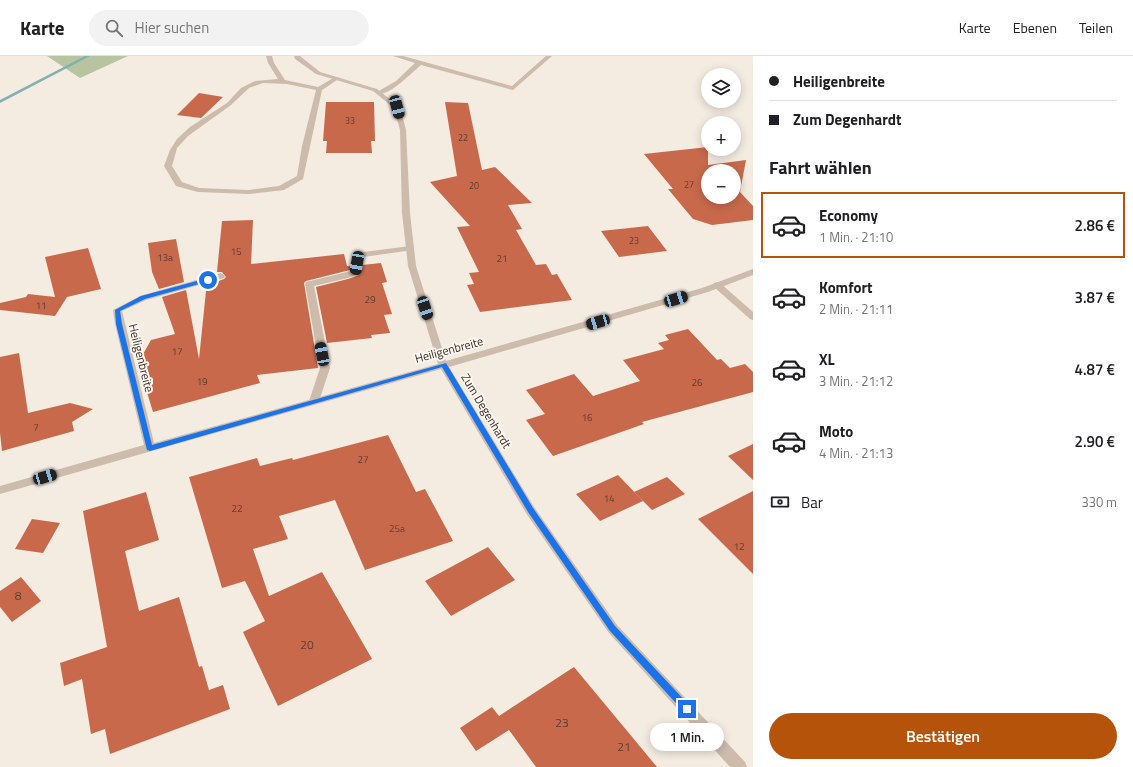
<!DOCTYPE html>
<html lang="de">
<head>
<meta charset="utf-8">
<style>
  body { margin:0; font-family:"Titillium Web",sans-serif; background:#f2f2f2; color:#202124; height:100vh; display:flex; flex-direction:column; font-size:15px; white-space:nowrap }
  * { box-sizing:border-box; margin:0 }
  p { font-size:13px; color:#757577 }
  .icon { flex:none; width:22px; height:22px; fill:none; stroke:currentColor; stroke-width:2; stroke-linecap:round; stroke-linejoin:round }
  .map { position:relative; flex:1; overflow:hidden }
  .sheet { display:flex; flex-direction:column; background:#fff; width:380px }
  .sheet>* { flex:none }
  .banner { display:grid; align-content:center; height:88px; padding:0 16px; background:#fff }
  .tools { position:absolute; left:701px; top:12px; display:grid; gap:8px }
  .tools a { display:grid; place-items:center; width:40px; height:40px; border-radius:50%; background:#fff; box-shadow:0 2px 10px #0003; font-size:20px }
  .end { position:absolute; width:18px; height:18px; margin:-9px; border:5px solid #1a73e8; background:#fff; box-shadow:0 0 0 2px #fff }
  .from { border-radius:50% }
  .bubble { position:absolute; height:28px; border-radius:14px; background:#fff; box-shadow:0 2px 10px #0003; font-size:13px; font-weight:600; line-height:28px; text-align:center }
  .car { position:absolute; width:12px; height:24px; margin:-12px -6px; border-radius:5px; box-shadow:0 0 3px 1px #0007; background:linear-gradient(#222 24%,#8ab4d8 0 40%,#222 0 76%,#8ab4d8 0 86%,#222 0) }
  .banner b { display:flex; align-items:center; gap:14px; height:38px; font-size:15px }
  .banner b+b { border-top:1px solid #e0e0e0 }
  .banner i { width:10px; height:10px; background:#202124 }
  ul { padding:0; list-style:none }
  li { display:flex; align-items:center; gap:12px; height:66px; margin:0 8px 6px; padding:0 8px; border:2px solid transparent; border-radius:0px }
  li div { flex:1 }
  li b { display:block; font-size:15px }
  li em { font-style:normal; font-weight:600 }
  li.current { border-color:#b45309 }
  li>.icon { width:36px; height:36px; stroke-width:1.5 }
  h2 { padding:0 16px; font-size:18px; line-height:48px }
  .pay { display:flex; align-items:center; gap:10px; height:44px; padding:0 16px; font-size:15px }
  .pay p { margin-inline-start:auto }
  .primary-button { display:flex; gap:8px; margin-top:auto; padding:8px 16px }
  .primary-button a { flex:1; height:46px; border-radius:24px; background:#b45309; color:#fff; font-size:16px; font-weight:600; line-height:46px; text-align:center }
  header { display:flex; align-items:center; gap:24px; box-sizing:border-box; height:56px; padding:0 20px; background:#fff; border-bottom:1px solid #e0e0e0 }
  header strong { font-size:19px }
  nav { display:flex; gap:22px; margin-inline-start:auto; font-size:14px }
  .search { width:280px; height:36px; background:#f2f2f2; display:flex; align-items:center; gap:10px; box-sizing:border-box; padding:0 14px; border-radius:22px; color:#757577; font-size:15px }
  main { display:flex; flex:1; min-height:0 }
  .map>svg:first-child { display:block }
</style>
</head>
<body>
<header>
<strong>Karte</strong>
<div class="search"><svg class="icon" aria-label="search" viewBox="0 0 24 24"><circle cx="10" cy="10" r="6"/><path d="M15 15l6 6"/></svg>Hier suchen</div>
<nav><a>Karte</a><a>Ebenen</a><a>Teilen</a></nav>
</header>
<main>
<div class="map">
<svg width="753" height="711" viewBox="0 0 753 711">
  <rect width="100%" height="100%" fill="#f4ebe1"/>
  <polygon fill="#b8c4a0" points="47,0 128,0 80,22"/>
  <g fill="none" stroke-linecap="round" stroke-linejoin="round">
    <polygon fill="#7fb0b2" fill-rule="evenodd" points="85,0 90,0 0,47 0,44"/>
  </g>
  <g fill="#c8694b" fill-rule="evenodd">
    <polygon points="199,37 223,41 201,62 177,59"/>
    <polygon points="326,46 374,46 375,85 371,85 372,97 326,97 327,85 323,85"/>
    <polygon points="445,46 468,47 482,114 495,111 532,147 508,149 522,173 516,174 536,209 546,208 552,219 557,218 572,244 480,256 467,229 474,228 469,217 479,216 457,171 470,170 430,126 457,120"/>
    <path d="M 708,91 L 708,109 L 746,104 L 740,136 L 753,150 L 753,164 L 712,169 L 693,163 L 668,133 L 673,133 L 644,98 ZM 708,115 L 734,115 L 734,141 L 708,141 Z"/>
    <polygon points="253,164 251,208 344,198 347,210 351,210 350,214 306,225 304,227 318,312 257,319 260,327 153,356 138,307 151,284 175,278 162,241 186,234 199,303 206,235 216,232 216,226 224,223 226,221 222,216 217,216 222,165"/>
    <polygon points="648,170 667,195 619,201 601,175"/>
    <polygon points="176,183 184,226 159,233 152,216 148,187"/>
    <polygon points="88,192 101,233 67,241 55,260 0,254 0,247 26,241 28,238 55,241 45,201"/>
    <polygon points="381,207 387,226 382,227 392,258 384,259 390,277 371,279 372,282 327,287 316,231 348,223 359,219 362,209"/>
    <polygon points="688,273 717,304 721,303 730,312 745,308 753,316 753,336 642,366 644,368 553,400 526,364 545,358 526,334 574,318 593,340 640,325 623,304 664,293 658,287 669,284 665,279"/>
    <polygon points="19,297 28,357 70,347 93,353 72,366 74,375 2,395 0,377 0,301"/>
    <polygon points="388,379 416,436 425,433 453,485 365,514 335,444 279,460 288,483 253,493 269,540 322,516 372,603 278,650 243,576 265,565 245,525 222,532 189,421 257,402 260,410 292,402 293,404"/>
    <polygon points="753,388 753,424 728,400"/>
    <polygon points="618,419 643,445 600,465 576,438"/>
    <polygon points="667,421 685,438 652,454 634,436"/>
    <polygon points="753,435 753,518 698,463"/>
    <polygon points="146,436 159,484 125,495 139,555 179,541 199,611 202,610 209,634 223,629 230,653 110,698 105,673 91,678 82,623 64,630 60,607 107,591 83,455"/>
    <polygon points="32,463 60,467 43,497 15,493"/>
    <polygon points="488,491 515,524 451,560 425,525"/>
    <polygon points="21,521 41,545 12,566 0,551 0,535"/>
    <polygon points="574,611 628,676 657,711 536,711 509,674 476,695 460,672 492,651 499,660"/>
  </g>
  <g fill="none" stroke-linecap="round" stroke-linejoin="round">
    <g fill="#cdbbac" fill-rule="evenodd">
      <path d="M 266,0 L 272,0 L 274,7 L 285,24 L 318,31 L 335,21 L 340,22 L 322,34 L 303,123 L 284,134 L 249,138 L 198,136 L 176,130 L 164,110 L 170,94 L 177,83 L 190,71 L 227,47 L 241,32 L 255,25 L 278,23 L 268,7 ZM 263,27 L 287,28 L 316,34 L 302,90 L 297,120 L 279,130 L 249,134 L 199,132 L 182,126 L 172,110 L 177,92 L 188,80 L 231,49 L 249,32 Z"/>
      <path d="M 393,0 L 403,0 L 512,30 L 546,0 L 552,0 L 513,34 L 421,9 C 411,17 390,40 377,38 L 377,36 L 396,25 L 415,7 Z"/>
      <polygon points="410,190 414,192 413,194 363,201 358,218 348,222 314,230 330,312 319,345 317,347 311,347 309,345 320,312 305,228 306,226 351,215 356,197"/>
      <polygon points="717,226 720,227 753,256 753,264 750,263 714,231 713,229 714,227"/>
    </g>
    <polygon fill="#cdbbac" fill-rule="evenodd" points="294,0 300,0 320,16 377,33 400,51 406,74 410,157 416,210 446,305 702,232 753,213 753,219 708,236 449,311 534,451 617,569 745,706 747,711 730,711 609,577 526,457 441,313 0,438 0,430 144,389 115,268 113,254 140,240 221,217 225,220 224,222 146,244 122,255 154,387 438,308 408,210 402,157 400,74 394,52 373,35 316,18 295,3"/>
  </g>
  <polygon fill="#1a73e8" points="208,222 211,224 210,225 145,243 120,255 122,268 152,389 446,307 533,452 615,570 690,650 691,653 690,656 687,658 684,656 610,575 528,456 442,311 150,395 147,394 116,268 115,254 141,240"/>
  <g text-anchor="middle" stroke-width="4" stroke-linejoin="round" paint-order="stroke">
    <g font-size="9" fill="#5e3e33">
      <text x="350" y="68">33</text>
      <text x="463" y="85">22</text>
      <text x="689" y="132">27</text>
      <text x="474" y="133">20</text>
      <text x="634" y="188">23</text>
    </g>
    <g font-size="10" fill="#5e3e33">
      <text x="236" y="199">15</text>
      <text x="165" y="205">13a</text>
      <text x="502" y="206">21</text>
      <text x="370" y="247">29</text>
      <text x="41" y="253">11</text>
      <text x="177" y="299">17</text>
      <text x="202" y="329">19</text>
      <text x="697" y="330">26</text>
      <text x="587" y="365">16</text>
      <text x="36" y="375">7</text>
      <text x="363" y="407">27</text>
      <text x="609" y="446">14</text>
      <text x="237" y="456">22</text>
      <text x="397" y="476">25a</text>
      <text x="739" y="494">12</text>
    </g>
    <g font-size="12" fill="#3b302b" stroke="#fbf5ee">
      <text transform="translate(449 294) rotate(-15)" y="4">Heiligenbreite</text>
      <text transform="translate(141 302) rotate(76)" y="4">Heiligenbreite</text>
      <text transform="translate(486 355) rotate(59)" y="4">Zum Degenhardt</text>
    </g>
    <g font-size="12" fill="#5e3e33">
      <text x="18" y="544">8</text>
      <text x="307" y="593">20</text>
      <text x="562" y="671">23</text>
      <text x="624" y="695">21</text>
    </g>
  </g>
</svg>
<div class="tools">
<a><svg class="icon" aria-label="layers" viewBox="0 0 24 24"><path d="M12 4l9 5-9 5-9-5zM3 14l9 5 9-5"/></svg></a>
<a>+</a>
<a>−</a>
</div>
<i class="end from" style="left:208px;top:224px"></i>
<i class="end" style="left:687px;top:653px"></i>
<div class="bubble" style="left:650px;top:667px;width:74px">1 Min.</div>
<i class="car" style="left:397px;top:51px;rotate:165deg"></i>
<i class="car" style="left:357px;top:207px;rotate:190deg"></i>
<i class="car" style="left:676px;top:243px;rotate:73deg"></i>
<i class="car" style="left:425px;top:252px;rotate:162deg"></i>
<i class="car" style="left:598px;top:266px;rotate:254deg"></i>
<i class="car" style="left:322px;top:298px;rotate:349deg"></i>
<i class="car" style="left:45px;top:421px;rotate:74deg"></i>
</div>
<section class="sheet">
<div class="banner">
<b><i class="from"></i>Heiligenbreite</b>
<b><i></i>Zum Degenhardt</b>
</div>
<h2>Fahrt wählen</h2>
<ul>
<li class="current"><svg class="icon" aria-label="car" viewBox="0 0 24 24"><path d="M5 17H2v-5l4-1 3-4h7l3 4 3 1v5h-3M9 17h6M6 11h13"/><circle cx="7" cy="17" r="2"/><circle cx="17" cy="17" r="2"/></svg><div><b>Economy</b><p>1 Min. · 21:10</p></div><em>2.86 €</em></li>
<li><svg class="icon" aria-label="car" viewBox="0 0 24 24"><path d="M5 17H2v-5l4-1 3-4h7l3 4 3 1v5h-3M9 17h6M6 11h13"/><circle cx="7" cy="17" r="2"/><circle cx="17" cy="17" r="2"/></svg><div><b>Komfort</b><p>2 Min. · 21:11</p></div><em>3.87 €</em></li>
<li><svg class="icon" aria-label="car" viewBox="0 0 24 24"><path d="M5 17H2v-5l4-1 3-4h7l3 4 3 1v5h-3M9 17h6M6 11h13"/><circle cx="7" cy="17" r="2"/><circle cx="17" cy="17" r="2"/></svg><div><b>XL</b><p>3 Min. · 21:12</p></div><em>4.87 €</em></li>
<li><svg class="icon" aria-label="car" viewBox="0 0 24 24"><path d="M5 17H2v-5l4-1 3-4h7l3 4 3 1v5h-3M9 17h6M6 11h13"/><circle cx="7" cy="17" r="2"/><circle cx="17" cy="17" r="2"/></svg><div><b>Moto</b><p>4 Min. · 21:13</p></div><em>2.90 €</em></li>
</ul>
<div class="pay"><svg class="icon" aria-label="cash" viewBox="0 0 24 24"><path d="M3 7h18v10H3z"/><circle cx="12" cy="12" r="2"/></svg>Bar<p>330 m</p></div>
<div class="primary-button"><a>Bestätigen</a></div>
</section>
</main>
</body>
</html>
